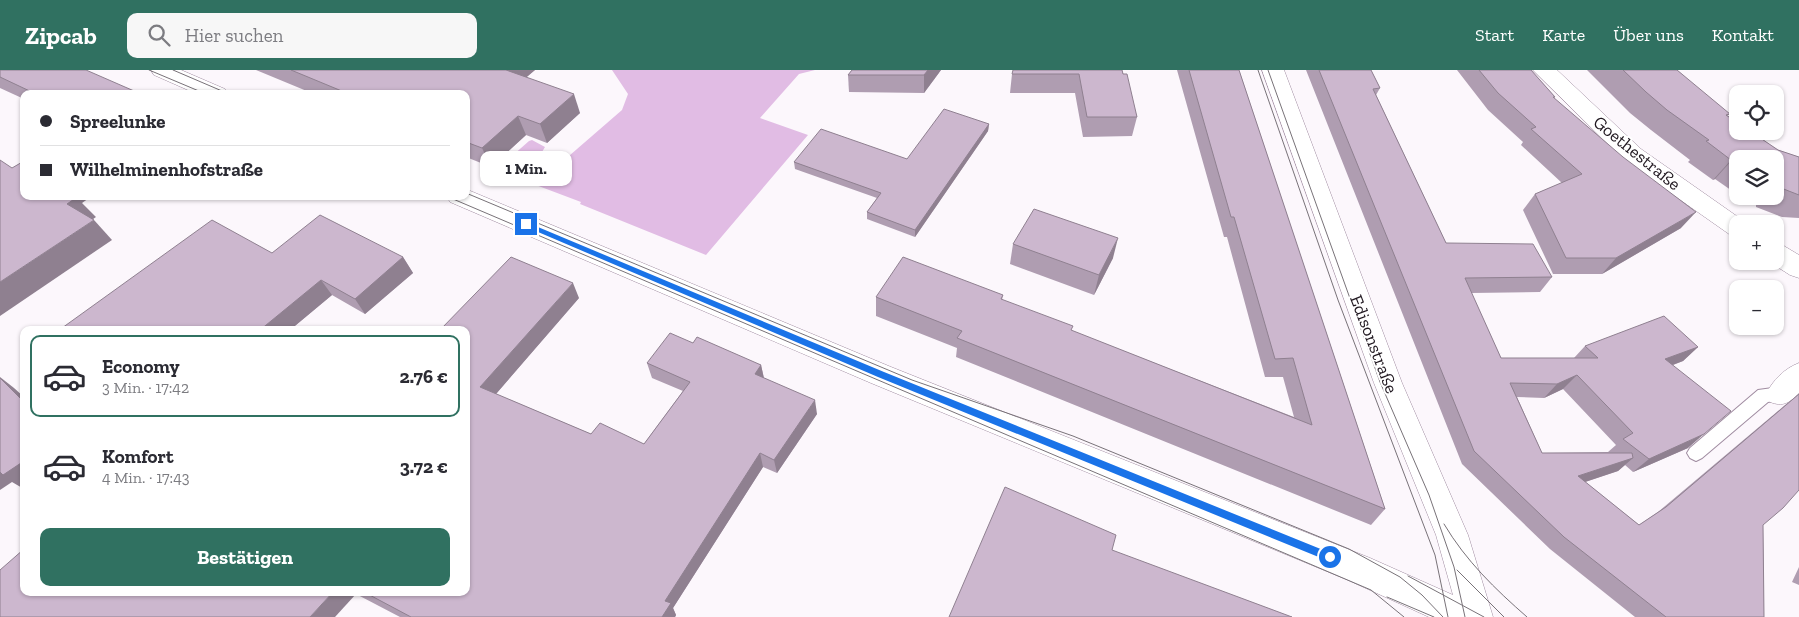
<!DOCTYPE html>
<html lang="de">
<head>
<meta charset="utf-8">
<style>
  body { margin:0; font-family:"Zilla Slab",serif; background:#f7f7f7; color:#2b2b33; height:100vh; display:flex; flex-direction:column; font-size:19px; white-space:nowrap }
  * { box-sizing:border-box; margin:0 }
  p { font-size:16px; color:#7c7c81 }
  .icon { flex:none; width:28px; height:28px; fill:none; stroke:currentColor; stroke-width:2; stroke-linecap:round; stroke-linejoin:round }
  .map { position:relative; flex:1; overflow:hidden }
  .details { position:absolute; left:20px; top:256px; width:450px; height:270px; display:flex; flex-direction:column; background:#fff; border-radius:10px; box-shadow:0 1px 4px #0004 }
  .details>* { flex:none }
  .top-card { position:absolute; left:20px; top:20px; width:450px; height:110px; border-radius:10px; box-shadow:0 1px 4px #0004; display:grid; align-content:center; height:110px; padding:0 20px; background:#fff }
  .buttons { position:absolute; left:1729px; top:15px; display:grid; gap:10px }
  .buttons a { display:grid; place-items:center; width:55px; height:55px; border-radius:10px; background:#fff; box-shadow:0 1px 4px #0004; font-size:25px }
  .end { position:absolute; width:22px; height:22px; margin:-11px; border:6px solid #1a73e8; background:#fff; box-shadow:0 0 0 2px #fff }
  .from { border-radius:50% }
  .bubble { position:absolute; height:35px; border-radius:10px; background:#fff; box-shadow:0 1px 4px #0004; font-size:16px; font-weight:700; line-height:35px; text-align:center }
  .top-card b { display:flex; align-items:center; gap:18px; height:48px; font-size:19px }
  .top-card b+b { border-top:1px solid #e1e1e2 }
  .top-card i { width:12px; height:12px; background:#2b2b33 }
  ul { padding:9px 0 0; list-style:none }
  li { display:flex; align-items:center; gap:15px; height:82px; margin:0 10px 8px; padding:0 10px; border:2px solid transparent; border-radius:10px }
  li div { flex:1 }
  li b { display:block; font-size:19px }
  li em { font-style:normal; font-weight:700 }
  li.selected { border-color:#307161 }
  li>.icon { width:45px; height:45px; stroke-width:1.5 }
  .action { display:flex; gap:10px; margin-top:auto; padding:10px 20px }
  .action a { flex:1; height:58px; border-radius:10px; background:#307161; color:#fff; font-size:20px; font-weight:700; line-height:58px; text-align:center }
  header { display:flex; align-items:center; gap:30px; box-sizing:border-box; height:70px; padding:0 25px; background:#307161; color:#fff }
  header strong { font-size:24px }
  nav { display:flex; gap:28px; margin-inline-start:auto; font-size:18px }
  .search { width:350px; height:45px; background:#f7f7f7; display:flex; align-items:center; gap:12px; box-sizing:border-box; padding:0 18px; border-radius:10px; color:#7c7c81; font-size:19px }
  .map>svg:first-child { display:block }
</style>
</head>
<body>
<header>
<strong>Zipcab</strong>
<div class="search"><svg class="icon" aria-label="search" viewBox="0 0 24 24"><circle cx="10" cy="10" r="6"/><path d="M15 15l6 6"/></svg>Hier suchen</div>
<nav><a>Start</a><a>Karte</a><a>Über uns</a><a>Kontakt</a></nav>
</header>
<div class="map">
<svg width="1799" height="547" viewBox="0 0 1799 547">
  <rect width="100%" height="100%" fill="#fcf7fc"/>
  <polygon fill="#e1bce4" points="612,0 815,0 799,4 760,48 808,65 706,185 580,134 581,132 496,100 529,71 532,70 545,77 539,87 562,92 622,40 628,24"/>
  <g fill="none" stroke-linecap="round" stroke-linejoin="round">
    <defs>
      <polygon id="lane" points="1780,317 1786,319 1788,324 1786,329 1768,332 1702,388 1696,391 1690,388 1687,383 1690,378 1758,320"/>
      <g id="street">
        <polygon points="1533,0 1557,0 1641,79 1748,154 1738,154 1738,167 1729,164 1625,91"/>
        <polygon points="1775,173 1784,176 1799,185 1799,208 1790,205 1768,191 1775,191"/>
        <path d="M 1799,293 L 1799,323 C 1789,333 1783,337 1770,332 L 1766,324 C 1773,310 1785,298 1799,293 Z"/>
      </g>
      <g id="secondary">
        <polygon points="151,0 181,0 225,19 228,24 197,24 154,5"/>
        <polygon points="1262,0 1284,0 1402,313 1468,465 1493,547 1429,547 1348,510 871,313 450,132 447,126 466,126 468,120 891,297 1370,488 1453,525 1436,465 1374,313"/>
      </g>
    </defs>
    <use href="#lane" stroke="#a08ca1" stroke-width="2"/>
    <use href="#street" stroke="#a08ca1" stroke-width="1"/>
    <use href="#secondary" stroke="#a08ca1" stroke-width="1"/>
    <use href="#lane" fill="#fff" fill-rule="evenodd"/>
    <use href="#street" fill="#fff" fill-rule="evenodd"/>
    <use href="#secondary" fill="#fff" fill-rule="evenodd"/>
    <g stroke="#787278" stroke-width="1">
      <polyline points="149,0 206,24"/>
      <polyline points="173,0 229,24"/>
      <polyline points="1258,0 1338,230 1435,485 1448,547"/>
      <polyline points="1268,0 1380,312 1429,425 1454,497 1465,547"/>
      <polyline points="466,123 912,310 1073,366 1349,479 1400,507 1422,525 1443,547"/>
      <polyline points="446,126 1371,520 1404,547"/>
      <path d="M 1444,454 C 1466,491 1495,519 1527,547"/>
      <polyline points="1457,500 1504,547"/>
      <polyline points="1408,506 1484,547"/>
      <polyline points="1387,527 1434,547"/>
    </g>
  </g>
  <g fill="#af9db1" fill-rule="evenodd">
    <polygon points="0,0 141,24 24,24 24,29 0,18"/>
    <polygon points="256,0 535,0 526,7 580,43 547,73 526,65 491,97 466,87 466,24 314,24"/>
    <polygon points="852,0 941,0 924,23 849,22 848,5"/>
    <polygon points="1122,0 1137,47 1132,66 1083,67 1075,23 1010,23 1012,4"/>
    <polygon points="1177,0 1239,0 1385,439 1371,455 956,287 957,278 876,246 876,227 1003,225 1002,230 1072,261 1294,347 1283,307 1265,307 1227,167 1224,167"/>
    <path d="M 1306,0 L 1371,0 L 1380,18 L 1376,25 L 1446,173 L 1552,207 L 1540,222 L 1471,223 L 1501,288 L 1574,288 L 1585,276 L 1698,277 L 1683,291 L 1673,295 L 1688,378 L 1633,402 L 1625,395 L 1618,401 L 1585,412 L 1639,455 L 1658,442 L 1785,335 L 1799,324 L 1763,455 L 1764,547 L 1635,547 L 1550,479 L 1462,394 ZM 1563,319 L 1616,375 L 1608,382 L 1542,383 L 1517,327 L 1544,328 Z"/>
    <polygon points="1457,0 1531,0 1555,27 1554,28 1681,158 1602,204 1553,204 1523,140 1535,124 1562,113 1521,75 1523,72 1488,40"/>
    <polygon points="1587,0 1677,0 1728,46 1778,80 1799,87 1799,148 1782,147 1756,137 1756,134 1739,126 1775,126 1775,89 1738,89 1738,125 1715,109 1713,110 1688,92 1690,90 1651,60 1630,43"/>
    <polygon points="989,54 988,61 915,167 867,149 867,142 877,128 795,99 794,92 907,89"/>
    <polygon points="1013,174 1113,188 1094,225 1010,194"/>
    <polygon points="403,187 413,203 365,244 332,225 290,260 65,260 62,258"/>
    <polygon points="579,228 496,324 591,364 644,374 683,321 652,308 647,293 693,273 761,295 764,308 817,344 777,403 763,397 673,538 676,545 675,547 400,547 356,524 24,522 466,522 466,260"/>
    <polygon points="1799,497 1799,515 1792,512"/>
  </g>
  <g fill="#8f8090">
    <polygon points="506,0 535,0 513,19"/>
    <polygon points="928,0 941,0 924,23 924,5"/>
    <polygon points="574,24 580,43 547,73 540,54"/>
    <polygon points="518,46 526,65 491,97 482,78"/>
    <polygon points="989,54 988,61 915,167 915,160"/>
    <polygon points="1734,88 1715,109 1713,110 1731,90"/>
    <polygon points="69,126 92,126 82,133 96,147 86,154 67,134"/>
    <polygon points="1696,142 1681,158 1602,204 1616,188"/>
    <polygon points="94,150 112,170 0,246 0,212"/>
    <polygon points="1118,168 1113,188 1094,225 1099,205"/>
    <polygon points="403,187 413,203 365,244 355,229"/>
    <polygon points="321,210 332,225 290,260 260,260"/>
    <polygon points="573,213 579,228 489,332 480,317"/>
    <polygon points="1698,277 1683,291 1651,303 1665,289"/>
    <polygon points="761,295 764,309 755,304"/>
    <polygon points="1577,305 1563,319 1544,328 1557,314"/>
    <polygon points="0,307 14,318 24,327 24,332 0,308"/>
    <polygon points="815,330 817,344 777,403 774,390"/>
    <polygon points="1704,364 1688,378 1633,402 1649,389"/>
    <polygon points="760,383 763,397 673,538 676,545 675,547 662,547 665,531"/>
    <polygon points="1633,388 1618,401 1564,419 1578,406"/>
    <polygon points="24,391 24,419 12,412 0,420 0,399"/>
    <polygon points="333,522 354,522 356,524 335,547 310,547"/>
  </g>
  <g fill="#ccb7ce" stroke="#8f8090">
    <polygon points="0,0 86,0 141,24 36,24 0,7"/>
    <polygon points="291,0 506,0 574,24 540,54 518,46 482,78 466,72 466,24 349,24"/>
    <polygon points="852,0 928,0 924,5 848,5"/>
    <polygon points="1013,0 1122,0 1123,4 1127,4 1137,47 1087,47 1079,4 1012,4"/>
    <polygon points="1189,0 1239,0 1385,439 957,268 962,261 876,227 903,187 1003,225 1001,229 1073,256 1071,260 1312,355 1293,288 1275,289 1234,147 1231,147"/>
    <polygon points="1319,0 1371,0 1380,18 1373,19 1446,173 1533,174 1552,207 1465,208 1501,288 1598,288 1585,276 1664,246 1698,277 1665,289 1731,341 1704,364 1649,389 1623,369 1633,363 1577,305 1557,314 1510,313 1542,383 1632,383 1633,388 1578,406 1639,455 1666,437 1799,324 1799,420 1783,438 1763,455 1764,547 1666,547 1564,467 1474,381"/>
    <polygon points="1479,0 1531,0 1555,27 1553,27 1623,87 1696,142 1616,188 1566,188 1535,124 1582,104 1531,59 1536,57 1498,23"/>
    <polygon points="1623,0 1677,0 1730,44 1726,45 1738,53 1738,61 1750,61 1778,80 1799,87 1799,125 1776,116 1775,89 1738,89 1738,91 1734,88 1731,90 1706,71 1709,70 1667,40 1646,22"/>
    <polygon points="944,39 989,54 915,160 867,142 881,123 794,92 821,59 907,89"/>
    <polygon points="0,90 12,98 24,91 24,126 76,126 77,127 67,134 94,150 0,212"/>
    <polygon points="1034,139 1118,168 1099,205 1013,174"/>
    <polygon points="320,145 403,187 355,229 321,210 260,260 66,260 62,258 212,150 272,183"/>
    <polygon points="511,187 573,213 480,317 591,364 600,353 644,374 690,312 647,293 670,263 693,273 697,267 761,295 755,304 815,330 774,390 760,383 665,531 671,533 662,547 411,547 364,522 466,522 466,260 440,260"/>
    <polygon points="0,308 24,332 24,391 3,405 0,402"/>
    <polygon points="1005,417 1116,465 1112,480 1292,547 949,547"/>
    <polygon points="24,479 24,522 333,522 310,547 0,547 0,500"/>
  </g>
  <polygon fill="#1a73e8" points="526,152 884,302 1333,484 1334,487 1333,490 1326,490 878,307 524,156 523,154"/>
  <g text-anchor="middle" stroke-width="4" stroke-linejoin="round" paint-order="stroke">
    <g font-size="18" fill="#1f171f" stroke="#fff">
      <text transform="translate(1637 83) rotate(39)" y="6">Goethestraße</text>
      <text transform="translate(1374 274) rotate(69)" y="6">Edisonstraße</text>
    </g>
  </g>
</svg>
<div class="buttons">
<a><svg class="icon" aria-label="locate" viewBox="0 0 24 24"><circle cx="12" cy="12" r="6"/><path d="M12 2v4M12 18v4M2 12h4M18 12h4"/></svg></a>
<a><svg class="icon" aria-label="layers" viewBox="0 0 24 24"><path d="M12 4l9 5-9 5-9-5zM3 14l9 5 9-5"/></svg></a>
<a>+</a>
<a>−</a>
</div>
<i class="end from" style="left:1330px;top:487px"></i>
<i class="end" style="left:526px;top:154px"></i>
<div class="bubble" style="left:480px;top:81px;width:92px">1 Min.</div>
<div class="top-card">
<b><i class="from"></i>Spreelunke</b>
<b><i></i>Wilhelminenhofstraße</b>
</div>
<section class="details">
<ul>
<li class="selected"><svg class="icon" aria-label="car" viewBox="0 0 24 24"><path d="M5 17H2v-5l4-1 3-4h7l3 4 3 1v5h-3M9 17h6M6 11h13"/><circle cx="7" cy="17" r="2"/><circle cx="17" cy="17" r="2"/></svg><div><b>Economy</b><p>3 Min. · 17:42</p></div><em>2.76 €</em></li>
<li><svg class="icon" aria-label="car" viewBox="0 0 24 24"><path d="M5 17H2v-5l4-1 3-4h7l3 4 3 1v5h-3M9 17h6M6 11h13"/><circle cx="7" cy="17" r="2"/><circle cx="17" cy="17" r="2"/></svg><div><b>Komfort</b><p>4 Min. · 17:43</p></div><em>3.72 €</em></li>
</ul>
<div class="action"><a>Bestätigen</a></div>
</section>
</div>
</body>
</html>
